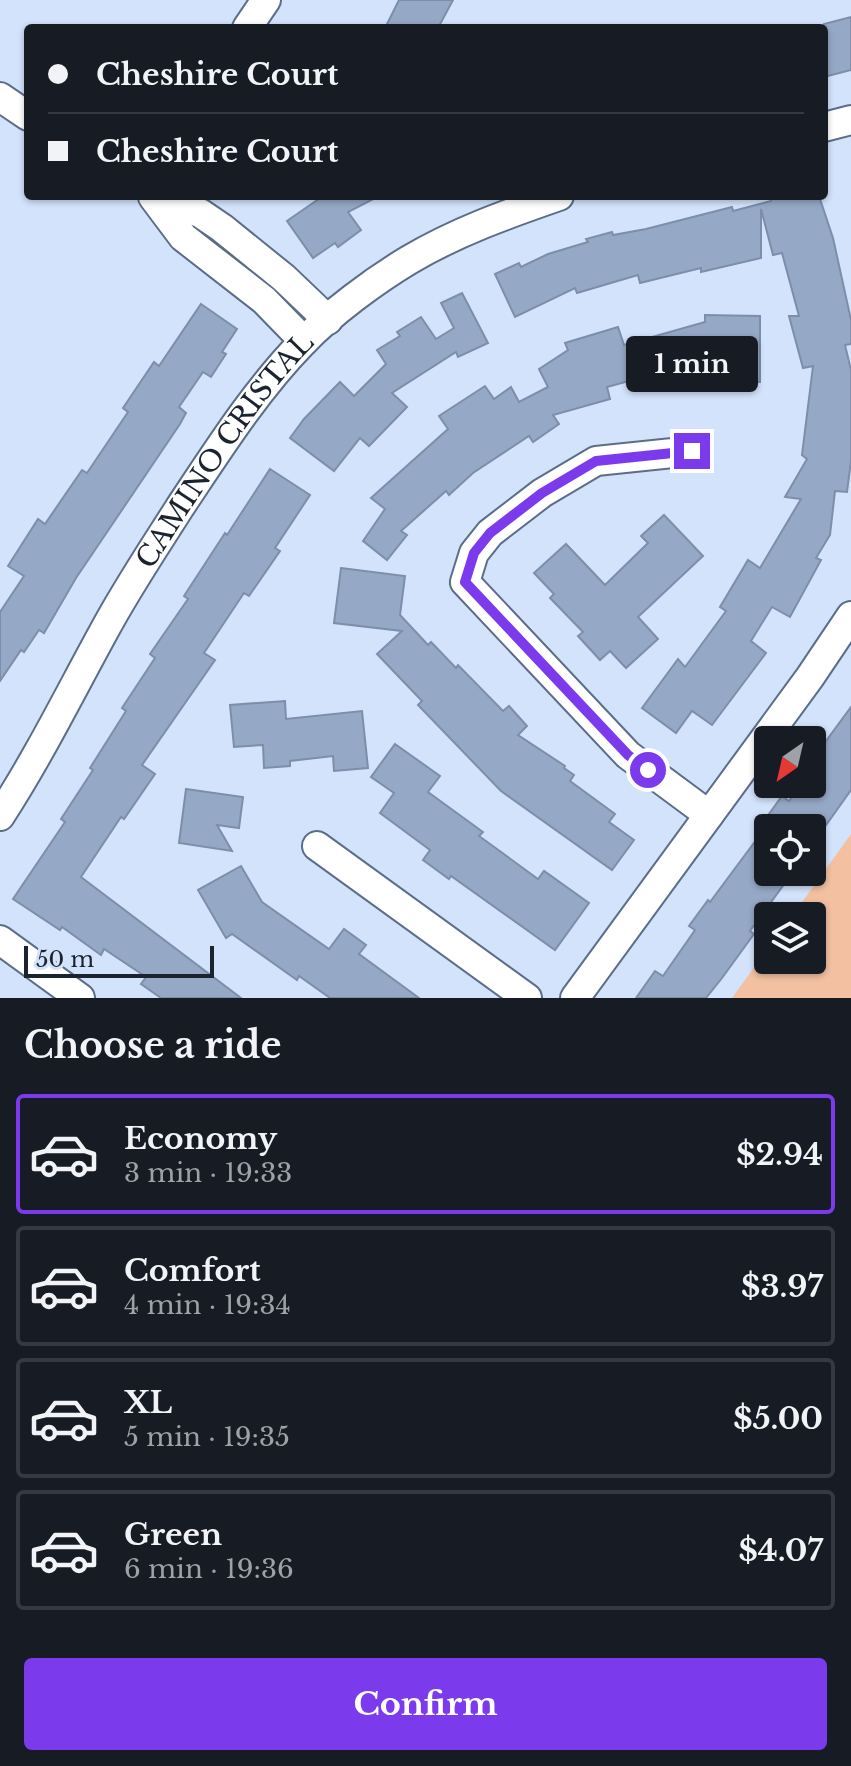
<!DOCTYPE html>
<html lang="en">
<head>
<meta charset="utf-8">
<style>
  body { margin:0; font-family:"Libre Baskerville",serif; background:#242831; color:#f1f3f6; height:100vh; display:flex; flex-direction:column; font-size:30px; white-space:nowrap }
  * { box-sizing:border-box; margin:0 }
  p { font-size:26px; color:#9ea1a6 }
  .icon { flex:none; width:44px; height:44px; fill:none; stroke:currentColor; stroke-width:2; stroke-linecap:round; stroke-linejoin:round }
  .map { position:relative; height:998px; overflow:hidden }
  .sheet { display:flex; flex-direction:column; background:#171b24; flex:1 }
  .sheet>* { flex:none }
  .hud { position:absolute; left:24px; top:24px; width:804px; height:176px; border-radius:8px; box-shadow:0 2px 6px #0004; display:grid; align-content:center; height:176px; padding:0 24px; background:#171b24 }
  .needle { width:52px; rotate:214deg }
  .buttons { position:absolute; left:754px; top:726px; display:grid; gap:16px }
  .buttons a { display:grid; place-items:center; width:72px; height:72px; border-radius:8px; background:#171b24; box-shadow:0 2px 6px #0004; font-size:40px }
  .scale { position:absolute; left:24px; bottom:20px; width:190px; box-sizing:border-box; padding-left:8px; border:4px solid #1b232e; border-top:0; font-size:22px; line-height:28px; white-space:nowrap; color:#1b232e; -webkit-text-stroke:6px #d3e3fc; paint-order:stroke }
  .end { position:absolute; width:36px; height:36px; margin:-18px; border:10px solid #7c3aed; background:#fff; box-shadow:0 0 0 4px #fff }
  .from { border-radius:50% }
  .bubble { position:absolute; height:56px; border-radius:8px; background:#171b24; box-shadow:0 2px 6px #0004; font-size:26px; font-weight:700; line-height:56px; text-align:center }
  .hud b { display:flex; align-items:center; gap:28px; height:76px; font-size:30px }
  .hud b+b { border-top:2px solid #363941 }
  .hud i { width:20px; height:20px; background:#f1f3f6 }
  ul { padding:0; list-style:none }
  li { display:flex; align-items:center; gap:24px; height:120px; margin:0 16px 12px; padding:0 8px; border:4px solid #363941; border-radius:8px }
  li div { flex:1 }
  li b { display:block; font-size:30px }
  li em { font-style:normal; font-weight:700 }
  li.current { border-color:#7c3aed }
  li>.icon { width:72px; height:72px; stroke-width:1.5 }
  h2 { padding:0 24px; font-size:36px; line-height:96px }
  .action { display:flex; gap:16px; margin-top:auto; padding:16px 24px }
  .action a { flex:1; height:92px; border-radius:8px; background:#7c3aed; color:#fff; font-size:32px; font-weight:700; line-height:92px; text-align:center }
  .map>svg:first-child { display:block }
</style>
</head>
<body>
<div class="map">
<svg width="851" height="998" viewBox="0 0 851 998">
  <rect width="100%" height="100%" fill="#d3e3fc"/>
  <polygon fill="#f3c1a2" points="851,834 851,998 732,998 768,948 768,960 812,960 812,916 792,916"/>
  <g fill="#95a8c5" stroke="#7c8eaa" stroke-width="2">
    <polygon points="399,0 453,0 438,28 385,28"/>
    <polygon points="851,17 851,70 824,77 824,24"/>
    <polygon points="323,196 379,196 348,212 361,230 338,247 335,243 313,258 287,221"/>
    <polygon points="770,196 819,196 833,238 851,320 851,344 845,345 851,370 851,461 847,492 835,491 830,535 816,558 821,560 790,617 772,607 751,641 766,653 712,725 692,711 676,733 642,708 678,659 685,667 726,611 720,607 748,560 760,568 801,499 785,497 807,459 802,455 813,366 803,368 789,316 799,316 782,253 773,255 761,209 761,258 701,272 701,268 640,283 638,275 577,293 575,288 515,317 495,274 519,263 521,267 548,254 588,242 586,239 612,232 613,235 646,229 732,207 733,211 771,201"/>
    <polygon points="462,293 488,343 458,357 456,352 392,393 407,407 369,446 360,438 334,471 290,438 304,419 340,382 354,396 386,364 377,350 400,336 397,332 421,317 436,339 454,328 441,303"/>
    <polygon points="201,304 237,329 222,352 226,354 211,377 203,372 179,407 186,413 180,424 76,578 44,633 39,630 24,652 21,650 0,681 0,612 24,576 8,566 38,519 45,524 82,470 87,473 128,412 123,408 154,362 159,366"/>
    <polygon points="705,315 760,316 760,382 733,382 733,364 673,381 669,370 607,387 610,399 553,415 559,424 533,442 529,436 473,473 449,495 446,491 401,531 407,535 387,560 363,541 385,509 371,498 448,429 439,416 485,386 494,399 511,387 519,402 548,387 539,369 568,350 565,343 618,327 624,345 705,322"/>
    <polygon points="270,469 310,495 275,548 280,551 249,596 244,593 204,653 215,660 142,765 155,774 124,819 121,817 81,877 241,998 161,998 141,984 146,977 104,949 101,955 62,927 60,930 13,899 65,822 61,819 93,770 90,768 126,711 122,708 155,658 150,654 188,599 184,596 225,533 227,535"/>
    <polygon points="664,515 703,556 638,617 658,639 626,668 610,651 600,660 578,636 583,632 550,598 554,594 534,573 566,544 605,585 648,543 641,536"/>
    <polygon points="341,568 405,576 400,615 428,645 431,642 456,668 458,665 503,711 509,706 527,726 518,735 565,766 564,768 574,775 570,781 615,814 609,822 634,840 612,870 501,791 418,705 422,701 377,654 402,631 334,623"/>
    <polygon points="285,701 286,719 362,711 368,768 334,771 333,756 290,761 290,766 264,768 263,745 234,747 230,705"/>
    <polygon points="851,707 851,790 824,828 768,828 768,872 793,872 750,931 754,934 722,978 706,998 636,998 655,971 663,976 695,930 689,926 708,900 710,902 765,828 759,828 782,796 789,801 801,784 812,784 812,760"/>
    <polygon points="395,744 440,776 428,792 483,832 479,836 538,879 544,871 589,903 555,950 451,876 449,879 423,860 430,850 380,813 394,793 371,777"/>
    <polygon points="186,789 243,797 239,828 217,825 232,851 179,843"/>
    <polygon points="241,866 262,902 329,949 344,929 366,945 359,954 419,998 330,998 299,976 297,980 232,934 226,938 198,890"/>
  </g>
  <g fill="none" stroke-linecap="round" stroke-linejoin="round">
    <defs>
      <g id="minor">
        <polyline points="247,28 266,0"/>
        <polyline points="0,97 28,116"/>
        <polyline points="824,127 851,120"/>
        <polyline points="153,197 183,237 264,300 304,341"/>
        <polyline points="156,199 200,213 222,228 284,278 328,320"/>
        <polyline points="692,451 596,461 542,493 490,533 474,553 465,582 628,755 709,815"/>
        <path id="s1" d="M 0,816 C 39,756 70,693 104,631 C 127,588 154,548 180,507 C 218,450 256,390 303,342 C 331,313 374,281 409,260 C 456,232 507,214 559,196"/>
        <polyline points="317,846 527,998"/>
        <polyline points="0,940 80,998"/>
        <polyline points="575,998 810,677 851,616"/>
      </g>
    </defs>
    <use href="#minor" stroke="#5c6d88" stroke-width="32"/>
    <use href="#minor" stroke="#fff" stroke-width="28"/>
  </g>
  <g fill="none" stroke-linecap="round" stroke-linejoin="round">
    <polyline stroke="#7c3aed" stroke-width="10" points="648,770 628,755 465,582 474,553 490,533 542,493 596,461 692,451"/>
  </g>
  <g text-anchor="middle" stroke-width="7" stroke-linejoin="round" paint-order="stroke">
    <g font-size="28" fill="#1b232e" stroke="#d3e3fc">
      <text dy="10" stroke="none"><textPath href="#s1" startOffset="430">CAMINO CRISTAL</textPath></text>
    </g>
  </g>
</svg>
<div class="buttons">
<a><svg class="needle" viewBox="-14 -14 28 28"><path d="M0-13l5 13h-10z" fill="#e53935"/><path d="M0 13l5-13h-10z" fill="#9ea1a6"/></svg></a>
<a><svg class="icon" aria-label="locate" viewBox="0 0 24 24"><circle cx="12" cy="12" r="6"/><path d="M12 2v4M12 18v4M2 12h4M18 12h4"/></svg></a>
<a><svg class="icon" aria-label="layers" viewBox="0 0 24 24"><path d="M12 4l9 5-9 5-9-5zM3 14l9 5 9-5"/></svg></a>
</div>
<div class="scale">50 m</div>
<i class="end from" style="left:648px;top:770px"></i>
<i class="end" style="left:692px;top:451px"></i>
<div class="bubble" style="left:626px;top:336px;width:132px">1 min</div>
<div class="hud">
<b><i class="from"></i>Cheshire Court</b>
<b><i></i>Cheshire Court</b>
</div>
</div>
<section class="sheet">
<h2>Choose a ride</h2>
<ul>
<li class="current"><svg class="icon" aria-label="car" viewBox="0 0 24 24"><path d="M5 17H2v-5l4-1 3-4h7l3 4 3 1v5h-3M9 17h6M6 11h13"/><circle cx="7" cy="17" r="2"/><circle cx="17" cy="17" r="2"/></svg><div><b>Economy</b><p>3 min · 19:33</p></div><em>$2.94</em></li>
<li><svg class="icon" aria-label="car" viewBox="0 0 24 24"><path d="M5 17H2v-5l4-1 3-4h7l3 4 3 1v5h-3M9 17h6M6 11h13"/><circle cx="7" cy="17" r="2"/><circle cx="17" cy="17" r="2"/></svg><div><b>Comfort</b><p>4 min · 19:34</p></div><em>$3.97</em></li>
<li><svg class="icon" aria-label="car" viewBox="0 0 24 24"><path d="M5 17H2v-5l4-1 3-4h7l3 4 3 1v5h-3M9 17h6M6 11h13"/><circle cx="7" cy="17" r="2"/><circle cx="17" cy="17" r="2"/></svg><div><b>XL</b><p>5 min · 19:35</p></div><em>$5.00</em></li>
<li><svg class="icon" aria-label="car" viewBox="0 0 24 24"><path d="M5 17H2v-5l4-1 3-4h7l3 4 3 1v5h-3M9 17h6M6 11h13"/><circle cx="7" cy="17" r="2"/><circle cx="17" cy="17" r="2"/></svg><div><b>Green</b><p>6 min · 19:36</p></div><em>$4.07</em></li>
</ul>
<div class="action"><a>Confirm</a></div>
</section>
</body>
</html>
